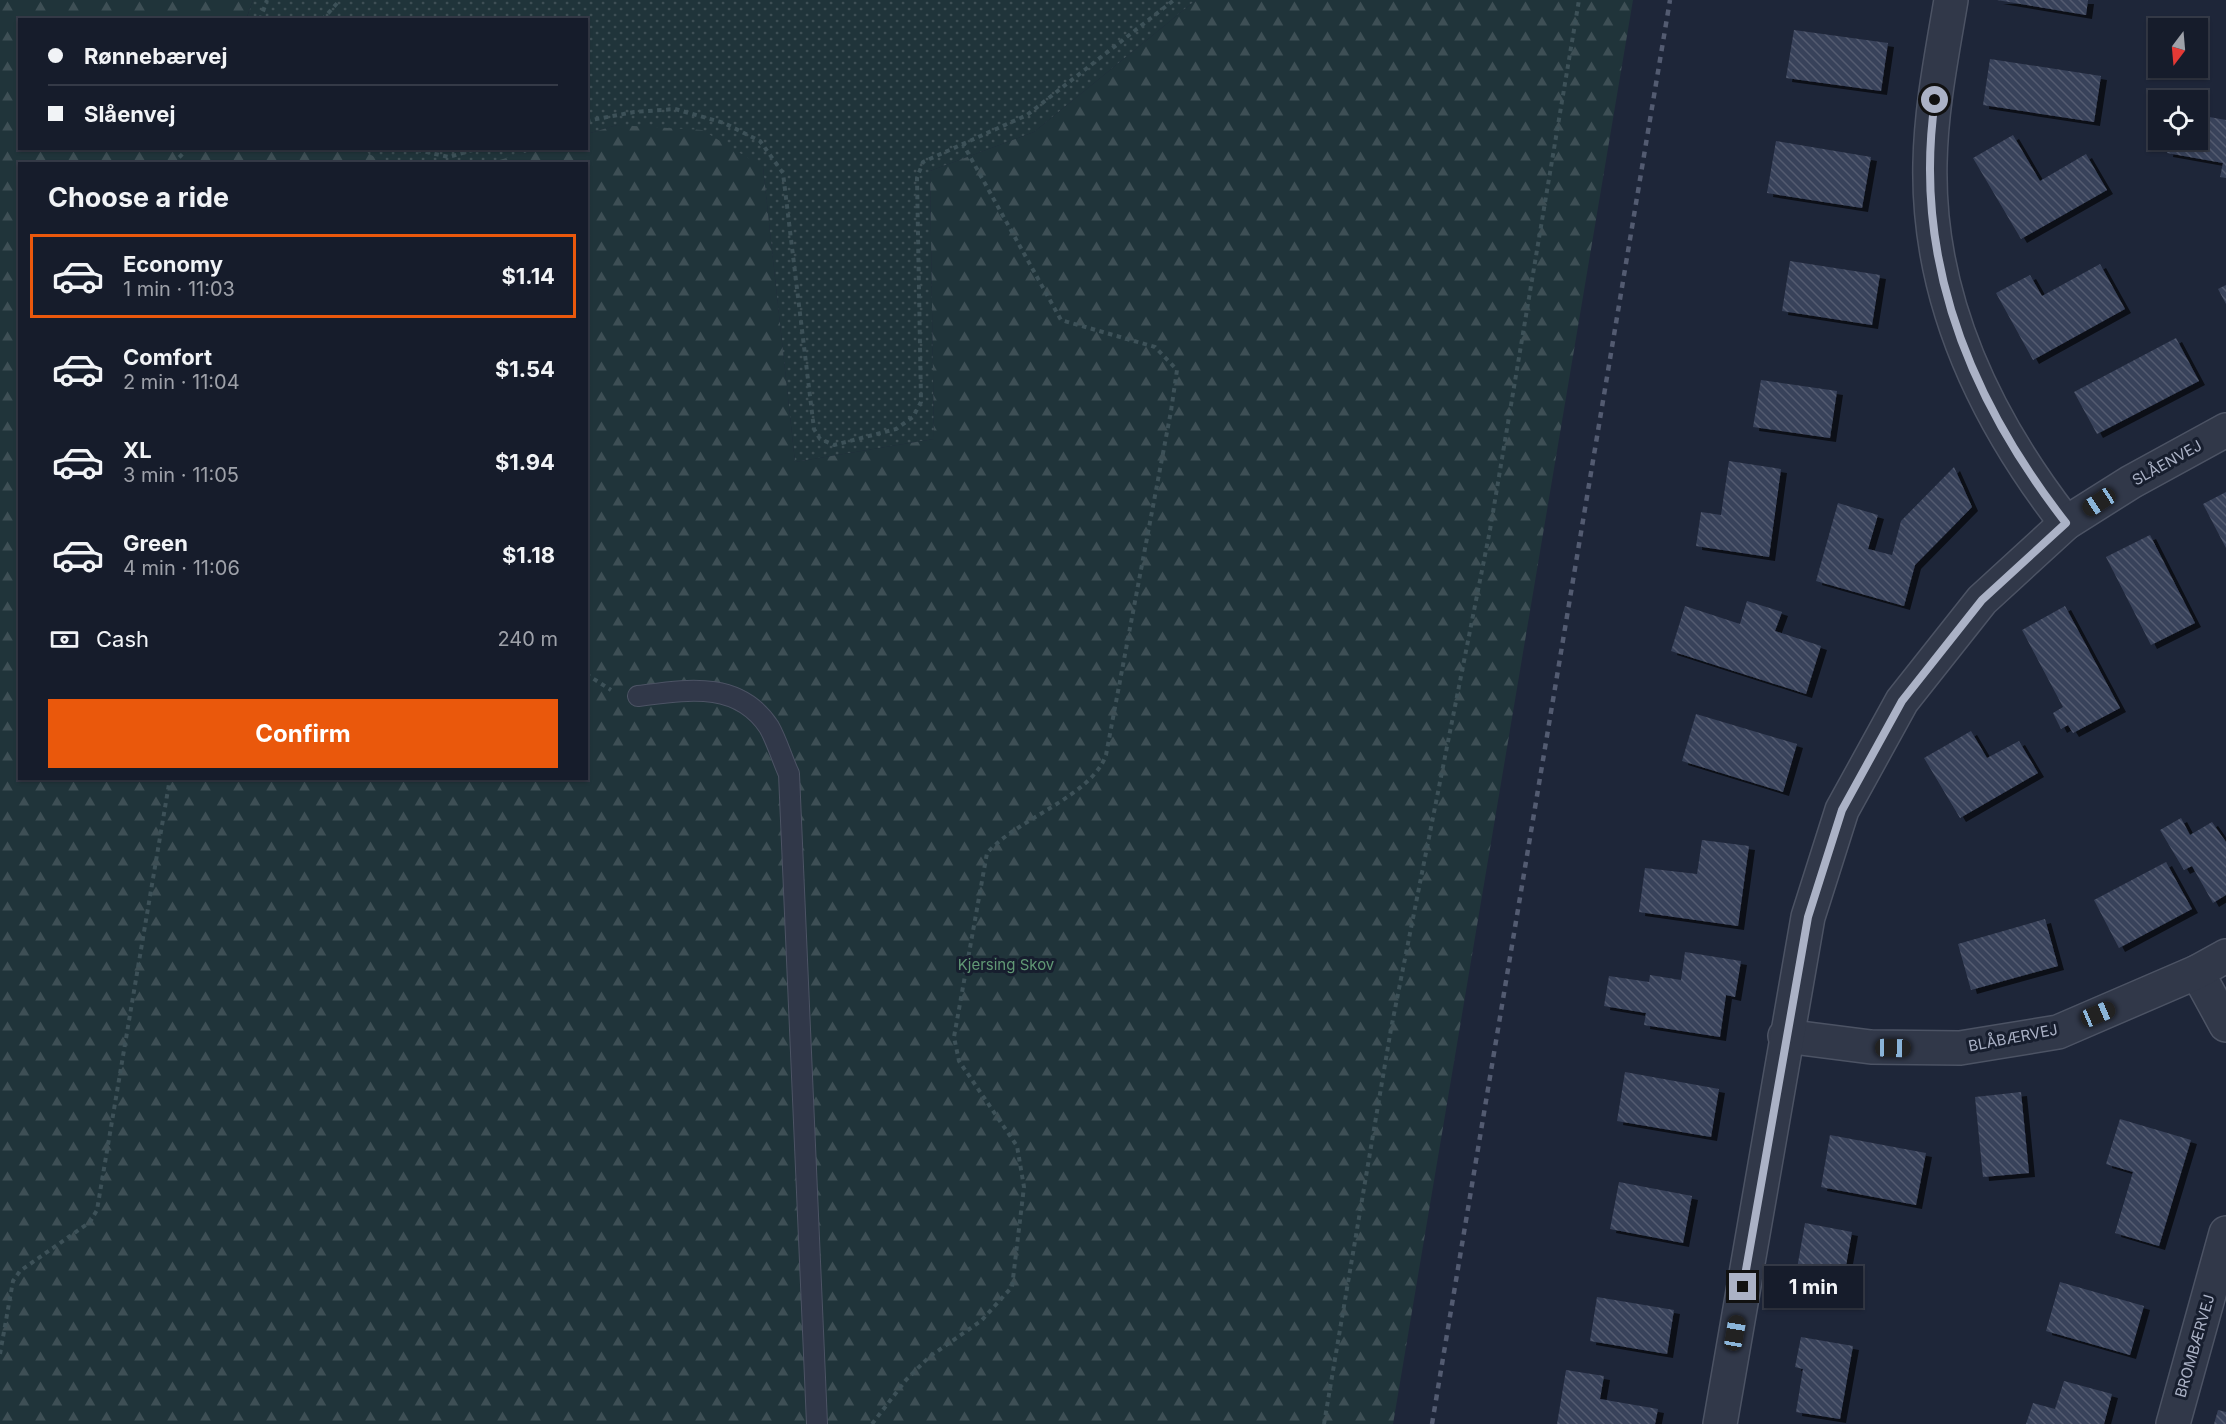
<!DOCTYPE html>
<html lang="en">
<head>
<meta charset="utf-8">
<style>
  body { margin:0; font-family:Inter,sans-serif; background:#232937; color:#f1f3f6; height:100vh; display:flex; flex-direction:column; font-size:22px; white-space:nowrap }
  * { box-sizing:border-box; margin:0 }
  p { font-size:20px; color:#9ea1a9 }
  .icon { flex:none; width:33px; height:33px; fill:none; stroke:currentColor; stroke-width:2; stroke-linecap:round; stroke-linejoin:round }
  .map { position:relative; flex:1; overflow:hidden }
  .details { position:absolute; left:18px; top:162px; width:570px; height:618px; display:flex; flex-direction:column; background:#161c2b; border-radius:0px; box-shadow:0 2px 4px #0004,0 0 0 2px #353a47 }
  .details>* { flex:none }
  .top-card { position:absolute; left:18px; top:18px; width:570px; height:132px; border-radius:0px; box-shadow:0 2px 4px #0004,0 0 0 2px #353a47; display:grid; align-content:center; height:132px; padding:0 30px; background:#161c2b }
  .needle { width:39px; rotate:196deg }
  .tools { position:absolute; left:2148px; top:18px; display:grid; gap:12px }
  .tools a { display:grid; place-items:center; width:60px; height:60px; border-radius:0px; background:#161c2b; box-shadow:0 2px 4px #0004,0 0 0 2px #353a47; font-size:30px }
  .end { position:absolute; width:27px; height:27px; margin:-14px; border:8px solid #abb2c6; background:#111; box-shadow:0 0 0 3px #111 }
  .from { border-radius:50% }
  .bubble { position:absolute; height:42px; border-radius:0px; background:#161c2b; box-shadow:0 2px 4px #0004,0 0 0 2px #353a47; font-size:20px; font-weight:700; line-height:42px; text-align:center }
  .car { position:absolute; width:18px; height:36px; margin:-18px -9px; border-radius:8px; box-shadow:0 0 4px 2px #0007; background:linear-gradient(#222 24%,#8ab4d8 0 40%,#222 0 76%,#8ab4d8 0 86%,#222 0) }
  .top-card b { display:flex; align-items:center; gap:21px; height:57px; font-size:22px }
  .top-card b+b { border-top:2px solid #353a47 }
  .top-card i { width:15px; height:15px; background:#f1f3f6 }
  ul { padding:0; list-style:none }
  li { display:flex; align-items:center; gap:18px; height:84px; margin:0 12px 9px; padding:0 18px; border:3px solid transparent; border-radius:0px }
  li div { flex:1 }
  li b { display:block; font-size:22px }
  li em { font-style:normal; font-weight:700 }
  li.current { border-color:#ea580c }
  li>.icon { width:54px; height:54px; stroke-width:1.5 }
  h2 { padding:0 30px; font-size:27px; line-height:72px }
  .pay { display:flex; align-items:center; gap:15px; height:66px; padding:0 30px; font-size:22px }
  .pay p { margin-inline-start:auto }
  .button { display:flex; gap:12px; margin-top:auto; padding:12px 30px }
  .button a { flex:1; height:69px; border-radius:0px; background:#ea580c; color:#fff; font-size:24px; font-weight:700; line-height:69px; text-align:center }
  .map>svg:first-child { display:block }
</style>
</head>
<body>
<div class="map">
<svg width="2226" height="1424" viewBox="0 0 2226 1424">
  <defs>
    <pattern id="green-dots" width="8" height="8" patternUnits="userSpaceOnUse" patternTransform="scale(1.5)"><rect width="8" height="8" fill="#20343a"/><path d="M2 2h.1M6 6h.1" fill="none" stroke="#3e4f55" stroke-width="1.8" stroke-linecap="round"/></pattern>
    <pattern id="forest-firs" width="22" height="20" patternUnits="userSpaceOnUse" patternTransform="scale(1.5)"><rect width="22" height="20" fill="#20343a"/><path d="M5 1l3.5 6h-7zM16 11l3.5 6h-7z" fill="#3e4f55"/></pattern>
    <pattern id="building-back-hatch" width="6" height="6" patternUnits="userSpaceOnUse" patternTransform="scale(1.5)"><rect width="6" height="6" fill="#39425a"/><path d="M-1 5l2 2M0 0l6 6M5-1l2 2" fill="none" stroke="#535b70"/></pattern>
    <filter id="shadow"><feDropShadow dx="6" dy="4" stdDeviation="0" flood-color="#0009"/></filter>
  </defs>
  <rect width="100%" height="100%" fill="#1e2639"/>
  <g fill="url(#green-dots)">
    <polygon points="253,0 1196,0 1034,132 930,171 934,439 795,462 763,167 617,125 587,134 586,20 246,20"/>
    <polygon points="359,149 539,149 489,164 385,163"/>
  </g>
  <polygon fill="url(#forest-firs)" points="0,0 253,0 246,19 20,20 20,148 359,148 385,163 20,164 20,778 586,778 586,164 489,163 539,149 586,148 587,134 617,125 702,130 763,167 795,462 934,439 930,171 1034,132 1196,0 1633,0 1393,1424 0,1424"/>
  <g fill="url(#building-back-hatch)" filter="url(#shadow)">
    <polygon points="1997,0 2088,0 2086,15"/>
    <polygon points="1794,30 1888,43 1881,91 1786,78"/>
    <polygon points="1990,59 2101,76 2094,122 1983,105"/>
    <polygon points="2198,115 2226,120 2226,178 2220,177 2223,163 2167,153 2169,140 2198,140"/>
    <polygon points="2013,135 2040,181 2086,154 2107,190 2021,239 1973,158"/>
    <polygon points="1776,141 1871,157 1862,208 1767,193"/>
    <polygon points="1790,261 1880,275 1872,325 1782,311"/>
    <polygon points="2100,264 2125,309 2033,360 1996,293 2030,275 2042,296"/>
    <polygon points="2226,285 2226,304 2218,289"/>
    <polygon points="2176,338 2199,381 2097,434 2074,392"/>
    <polygon points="1761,380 1837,391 1830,438 1753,427"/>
    <polygon points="1729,461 1781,469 1769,557 1696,546 1701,512 1721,515"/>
    <polygon points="1954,467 1972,507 1915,565 1904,606 1816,581 1838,503 1878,515 1868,549 1892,555 1901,521"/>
    <polygon points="2226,492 2226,548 2203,504"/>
    <polygon points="2150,535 2195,623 2151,645 2106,557"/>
    <polygon points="1747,601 1782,612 1775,631 1821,646 1806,694 1671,651 1685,606 1740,624"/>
    <polygon points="2065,606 2120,708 2073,733 2068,725 2061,729 2053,713 2063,707 2022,630"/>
    <polygon points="1696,714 1797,744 1783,792 1682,761"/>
    <polygon points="1971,731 1987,758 2019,741 2038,773 1960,818 1924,758"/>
    <polygon points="2181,818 2190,835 2212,822 2226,842 2226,895 2213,903 2192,866 2184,870 2160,830"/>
    <polygon points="1702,840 1749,846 1738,926 1639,912 1645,868 1697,874"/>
    <polygon points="2166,862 2192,909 2119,948 2094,900"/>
    <polygon points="2045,919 2058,966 1971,990 1958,944"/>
    <polygon points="1685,952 1741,961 1735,997 1726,995 1720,1037 1644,1025 1646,1013 1604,1006 1609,976 1649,982 1650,975 1681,980"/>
    <polygon points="1625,1072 1719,1089 1711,1137 1617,1121"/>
    <polygon points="2021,1092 2029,1173 1983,1177 1975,1097"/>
    <polygon points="2120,1119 2191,1140 2159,1246 2115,1233 2133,1172 2106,1164"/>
    <polygon points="1830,1135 1926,1153 1916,1205 1821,1187"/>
    <polygon points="1619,1182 1692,1196 1683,1243 1610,1229"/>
    <polygon points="1805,1223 1852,1232 1839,1305 1792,1297"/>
    <polygon points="2060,1282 2144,1306 2130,1355 2046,1331"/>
    <polygon points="1597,1297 1674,1310 1667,1354 1590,1341"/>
    <polygon points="1801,1337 1853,1346 1840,1419 1796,1412 1803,1369 1795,1367"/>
    <polygon points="1566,1370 1604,1376 1600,1399 1658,1409 1655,1424 1557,1424"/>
    <polygon points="2064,1381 2112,1394 2104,1424 2026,1424 2033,1403 2055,1409"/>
    <polygon points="2218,1410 2226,1412 2226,1424 2214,1424"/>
  </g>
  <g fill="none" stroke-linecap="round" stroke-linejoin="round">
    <defs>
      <path id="service" d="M 638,696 C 686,690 738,680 769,727 C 777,741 782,759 789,774 L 817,1424"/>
      <g id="minor">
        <path d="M 1951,0 C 1942,54 1931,108 1930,163 C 1927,298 1985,419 2066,523"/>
        <polyline points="2197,972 2226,1025"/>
        <polyline points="1785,1036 1871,1047 1960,1048 2058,1032 2197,972 2226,956"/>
        <polyline points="1720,1424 1808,917 1842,810 1902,701 1982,600 2066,523 2131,482 2226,430"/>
        <polyline points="2173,1424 2226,1233"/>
      </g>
    </defs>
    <use href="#service" stroke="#4c5364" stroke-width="22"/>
    <use href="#minor" stroke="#4c5364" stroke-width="36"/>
    <g stroke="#3d5158" stroke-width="4" stroke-dasharray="4.5 4.5" stroke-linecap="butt">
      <polyline points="260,20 267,0"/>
      <polyline points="322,20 340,0"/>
      <polyline points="586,121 634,112 675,109 724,123 760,141 783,173 814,429 820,439 834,445 896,429 913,417 921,402 917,178 923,162 1027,115 1174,0"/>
      <polyline points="408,148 449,157 480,148"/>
      <polyline points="173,164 188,148"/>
      <polyline points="586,674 611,690"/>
      <polyline points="0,1354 13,1281 20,1271 90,1222 97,1210 170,778"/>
      <path d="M 872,1424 L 906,1380 L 929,1357 L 981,1321 L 1012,1287 L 1024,1187 L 1017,1146 L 959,1061 L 954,1037 L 987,853 C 1018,818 1091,797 1106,755 L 1171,411 L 1177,370 L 1155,347 L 1061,320 L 963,144"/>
      <polyline points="1324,1424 1391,1029 1490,530 1579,0"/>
    </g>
    <use href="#service" stroke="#313849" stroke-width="20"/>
    <use href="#minor" stroke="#313849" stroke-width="33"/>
    <polyline stroke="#535b71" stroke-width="4.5" stroke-dasharray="6 6" stroke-linecap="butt" points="1432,1424 1670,0"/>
  </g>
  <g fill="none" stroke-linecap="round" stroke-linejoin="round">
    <path stroke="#abb2c6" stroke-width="8" d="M 1743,1287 L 1808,917 L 1842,810 L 1902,701 L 1982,600 L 2066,523 C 1970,400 1912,259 1935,100"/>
  </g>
  <g text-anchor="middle" stroke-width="6" stroke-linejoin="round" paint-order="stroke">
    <g font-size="15" fill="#abb2c6" stroke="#171e2e">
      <text transform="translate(2167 463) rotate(-29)" y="5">SLÅENVEJ</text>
      <text transform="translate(2013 1038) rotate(-11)" y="5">BLÅBÆRVEJ</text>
      <text transform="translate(2195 1346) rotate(-74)" y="5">BROMBÆRVEJ</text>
    </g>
    <g font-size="15" fill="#619975" stroke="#171e2e">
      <text x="1006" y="970">Kjersing Skov</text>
    </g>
  </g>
</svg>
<div class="tools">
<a><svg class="needle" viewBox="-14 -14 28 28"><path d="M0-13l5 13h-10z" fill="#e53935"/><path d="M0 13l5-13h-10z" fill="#9ea1a9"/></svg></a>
<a><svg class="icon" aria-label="locate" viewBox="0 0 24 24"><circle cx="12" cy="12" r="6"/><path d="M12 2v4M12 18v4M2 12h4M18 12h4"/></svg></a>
</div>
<i class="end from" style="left:1935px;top:100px"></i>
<i class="end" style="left:1743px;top:1287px"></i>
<div class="bubble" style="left:1764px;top:1266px;width:99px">1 min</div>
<i class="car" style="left:2099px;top:502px;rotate:237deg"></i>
<i class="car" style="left:2098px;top:1014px;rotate:67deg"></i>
<i class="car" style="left:1893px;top:1048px;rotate:91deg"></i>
<i class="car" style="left:1735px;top:1333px;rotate:10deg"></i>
<div class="top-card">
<b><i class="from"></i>Rønnebærvej</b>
<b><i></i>Slåenvej</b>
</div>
<section class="details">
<h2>Choose a ride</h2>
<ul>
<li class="current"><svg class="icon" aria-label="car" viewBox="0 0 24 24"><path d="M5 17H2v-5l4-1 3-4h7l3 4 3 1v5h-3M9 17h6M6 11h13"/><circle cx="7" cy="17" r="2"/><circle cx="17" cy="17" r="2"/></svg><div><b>Economy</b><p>1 min · 11:03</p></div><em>$1.14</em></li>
<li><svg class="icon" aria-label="car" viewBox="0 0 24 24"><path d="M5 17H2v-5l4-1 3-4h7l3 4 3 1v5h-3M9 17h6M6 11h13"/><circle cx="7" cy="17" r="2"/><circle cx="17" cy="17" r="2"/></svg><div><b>Comfort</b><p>2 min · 11:04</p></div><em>$1.54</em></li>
<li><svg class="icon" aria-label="car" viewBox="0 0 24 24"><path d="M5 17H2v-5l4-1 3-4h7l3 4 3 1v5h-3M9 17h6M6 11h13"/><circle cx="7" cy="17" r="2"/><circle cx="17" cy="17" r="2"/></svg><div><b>XL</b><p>3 min · 11:05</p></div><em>$1.94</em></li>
<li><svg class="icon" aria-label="car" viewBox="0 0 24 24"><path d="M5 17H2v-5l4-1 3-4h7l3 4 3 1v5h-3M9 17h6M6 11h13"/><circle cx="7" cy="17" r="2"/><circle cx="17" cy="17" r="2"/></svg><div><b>Green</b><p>4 min · 11:06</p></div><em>$1.18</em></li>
</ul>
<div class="pay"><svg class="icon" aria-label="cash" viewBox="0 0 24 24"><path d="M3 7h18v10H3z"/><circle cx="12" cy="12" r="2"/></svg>Cash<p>240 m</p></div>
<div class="button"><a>Confirm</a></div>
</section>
</div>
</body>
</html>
